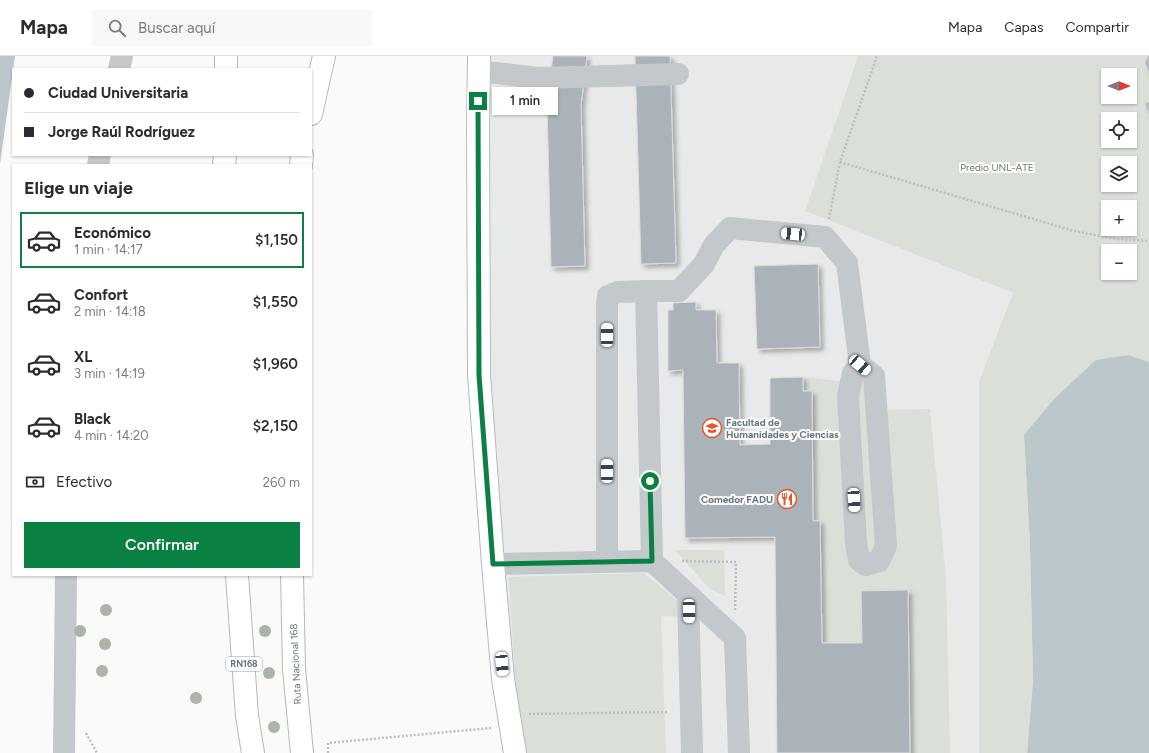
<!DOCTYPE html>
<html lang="es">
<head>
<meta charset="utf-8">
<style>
  body { margin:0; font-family:Figtree,sans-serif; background:#f7f7f7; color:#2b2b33; height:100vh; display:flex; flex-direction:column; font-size:15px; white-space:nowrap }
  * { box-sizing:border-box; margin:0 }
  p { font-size:13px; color:#7c7c81 }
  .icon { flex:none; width:22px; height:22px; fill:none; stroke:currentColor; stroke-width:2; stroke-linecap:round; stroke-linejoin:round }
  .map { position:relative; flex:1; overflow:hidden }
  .side { position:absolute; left:12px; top:108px; width:300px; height:412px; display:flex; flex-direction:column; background:#fff; border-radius:0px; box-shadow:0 1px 3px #0004 }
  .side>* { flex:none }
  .banner { position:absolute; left:12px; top:12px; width:300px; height:88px; border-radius:0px; box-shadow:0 1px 3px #0004; display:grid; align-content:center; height:88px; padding:0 12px; background:#fff }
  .needle { width:26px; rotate:90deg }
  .buttons { position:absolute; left:1101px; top:12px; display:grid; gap:8px }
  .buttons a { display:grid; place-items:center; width:36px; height:36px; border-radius:0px; background:#fff; box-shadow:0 1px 3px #0004; font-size:20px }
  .end { position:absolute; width:18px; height:18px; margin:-9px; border:5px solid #0b8043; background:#fff; box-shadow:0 0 0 2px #fff }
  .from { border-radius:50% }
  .bubble { position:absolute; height:28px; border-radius:0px; background:#fff; box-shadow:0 1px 3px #0004; font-size:13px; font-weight:600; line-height:28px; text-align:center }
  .car { position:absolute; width:12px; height:24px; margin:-12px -6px; border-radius:5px; box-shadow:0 0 3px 1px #0007; background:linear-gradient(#fff 24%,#345 0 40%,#fff 0 76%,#345 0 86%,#fff 0) }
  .banner b { display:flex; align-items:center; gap:14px; height:38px; font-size:15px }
  .banner b+b { border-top:1px solid #e1e1e2 }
  .banner i { width:10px; height:10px; background:#2b2b33 }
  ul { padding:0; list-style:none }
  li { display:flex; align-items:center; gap:12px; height:56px; margin:0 8px 6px; padding:0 4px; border:2px solid transparent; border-radius:0px }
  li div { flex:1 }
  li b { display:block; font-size:15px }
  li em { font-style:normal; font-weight:600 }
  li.active { border-color:#0b8043 }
  li>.icon { width:36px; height:36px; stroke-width:1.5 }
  h2 { padding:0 12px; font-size:18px; line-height:48px }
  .pay { display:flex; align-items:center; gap:10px; height:44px; padding:0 12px; font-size:15px }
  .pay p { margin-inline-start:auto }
  .cta { display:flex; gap:8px; margin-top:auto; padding:8px 12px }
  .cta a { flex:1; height:46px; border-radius:0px; background:#0b8043; color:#fff; font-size:16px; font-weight:600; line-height:46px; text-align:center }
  header { display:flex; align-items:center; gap:24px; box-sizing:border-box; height:56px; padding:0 20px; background:#fff; border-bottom:1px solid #e1e1e2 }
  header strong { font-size:19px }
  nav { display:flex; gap:22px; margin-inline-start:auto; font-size:14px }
  .search { width:280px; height:36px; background:#f7f7f7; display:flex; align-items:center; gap:10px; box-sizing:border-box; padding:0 14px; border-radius:0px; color:#7c7c81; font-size:15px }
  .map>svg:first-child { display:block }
</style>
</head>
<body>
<header>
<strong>Mapa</strong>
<div class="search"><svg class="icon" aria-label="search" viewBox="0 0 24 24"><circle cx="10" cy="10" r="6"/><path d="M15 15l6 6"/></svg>Buscar aquí</div>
<nav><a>Mapa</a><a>Capas</a><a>Compartir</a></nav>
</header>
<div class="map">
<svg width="1149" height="697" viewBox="0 0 1149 697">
  <defs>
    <filter id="shadow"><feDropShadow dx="3.5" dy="3.5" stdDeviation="2" flood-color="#0004"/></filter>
  </defs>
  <rect width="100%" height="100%" fill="#fafaf8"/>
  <polygon fill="#e8e9e9" points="485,0 858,0 805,155 1013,237 979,325 979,697 514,697 493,508"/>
  <g fill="#dadfd7" fill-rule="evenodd">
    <path d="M 858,0 L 1149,0 L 1149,306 L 1129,299 L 1024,379 L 1030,491 L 1033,624 L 1027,697 L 979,697 L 979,325 L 1013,237 L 805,155 ZM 1108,19 L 1130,19 L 1130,41 L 1108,41 ZM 1108,63 L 1130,63 L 1130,85 L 1108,85 ZM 1108,107 L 1130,107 L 1130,129 L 1108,129 ZM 1108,151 L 1130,151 L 1130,173 L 1108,173 ZM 1108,195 L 1130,195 L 1130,217 L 1108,217 Z"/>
    <polygon points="803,321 884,330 885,354 930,353 946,523 950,697 910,697 908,534 861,535 862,587 822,587 820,465 813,465 812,335 803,335"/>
    <polygon points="675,494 724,494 725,540 711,534"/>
    <polygon points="643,517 684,550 685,561 661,560 666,697 521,697 515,630 509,521"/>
  </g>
  <g fill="#bbc7cb">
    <polygon points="0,0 15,0 0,108"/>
    <polygon points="1129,299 1149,306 1149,697 1027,697 1033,624 1030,491 1024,379 1055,342 1096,304"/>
  </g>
  <g fill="#aab3b9" stroke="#dcdcda" filter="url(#shadow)">
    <polygon points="553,0 587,0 581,49 585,210 551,211 547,45"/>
    <polygon points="635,0 670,0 676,207 641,208"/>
    <polygon points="1148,0 1149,0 1149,20 1145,6"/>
    <polygon points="1149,46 1149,61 1145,47"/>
    <polygon points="818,208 820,291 757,293 754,210"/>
    <polygon points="696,246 696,254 716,254 717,307 739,307 740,389 770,388 770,322 803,321 803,335 812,335 813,465 820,465 822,587 862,587 861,535 908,534 910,697 777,697 775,481 685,482 683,314 668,315 668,254 673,254 673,247"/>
  </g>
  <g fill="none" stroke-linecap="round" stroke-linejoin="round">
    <defs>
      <polyline id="major" points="479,0 478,72 479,319 493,508 503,623 515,697"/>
      <g id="highway">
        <polyline points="226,13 226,0"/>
        <polyline points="311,58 324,0"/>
        <polyline points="224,109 225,99"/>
        <polyline points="301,109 302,99"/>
        <polyline points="237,519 247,660 253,697"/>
        <polyline points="292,519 294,613 302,697"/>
      </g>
    </defs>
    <use href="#major" stroke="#b5babe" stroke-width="24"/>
    <use href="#highway" stroke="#b4b9bd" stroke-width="24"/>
    <g stroke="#bbbfc2" stroke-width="2.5" stroke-dasharray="2 2" stroke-linecap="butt">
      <polyline points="840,106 1074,175 1116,183 1149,185"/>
      <polyline points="829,163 840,106 877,0"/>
      <polyline points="682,505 736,506 735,555"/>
      <polyline points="529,658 668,656"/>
      <polyline points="86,677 97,697"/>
      <polyline points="328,697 328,687 491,672"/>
    </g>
    <g stroke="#c3c8cc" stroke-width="22">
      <polyline points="119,13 122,0"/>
      <polyline points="479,17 496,17 538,22 678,18"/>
      <polyline points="98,109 100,99"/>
      <polyline points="646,235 679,235 704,208 714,189 730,172 825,181 847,207 860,309 874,320 886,490 879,505 866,509 859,504 856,487 848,340 853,317 860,309"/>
      <polyline points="607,505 607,249 608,240 618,236 646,235 652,505"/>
      <polyline points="493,508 652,505 735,582 739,697"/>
      <polyline points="688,540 692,697"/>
      <polyline points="64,697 66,519"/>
    </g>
    <use href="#major" stroke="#fff" stroke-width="22"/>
    <use href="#highway" stroke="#fff" stroke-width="22"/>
  </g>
  <g fill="#aab4a7">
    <circle cx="106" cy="554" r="6"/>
    <circle cx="80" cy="575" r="6"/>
    <circle cx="265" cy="575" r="6"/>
    <circle cx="105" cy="588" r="6"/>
    <circle cx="102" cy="615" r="6"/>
    <circle cx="269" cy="617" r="6"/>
    <circle cx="196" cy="642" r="6"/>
    <circle cx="274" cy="671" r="6"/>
  </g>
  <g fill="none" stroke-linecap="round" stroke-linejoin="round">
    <polyline stroke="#0b8043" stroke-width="5" points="478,45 479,319 493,508 652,505 650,425"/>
  </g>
  <defs>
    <symbol id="university-ring" viewBox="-11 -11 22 22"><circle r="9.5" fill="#fff" stroke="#e4572e" stroke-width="1.5"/><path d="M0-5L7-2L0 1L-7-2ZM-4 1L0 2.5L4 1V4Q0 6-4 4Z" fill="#e4572e"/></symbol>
    <symbol id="restaurant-ring" viewBox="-11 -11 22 22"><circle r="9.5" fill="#fff" stroke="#e4572e" stroke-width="1.5"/><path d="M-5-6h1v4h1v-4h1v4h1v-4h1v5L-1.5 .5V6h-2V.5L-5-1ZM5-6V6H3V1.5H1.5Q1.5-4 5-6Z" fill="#e4572e"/></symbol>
  </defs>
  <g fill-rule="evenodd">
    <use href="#university-ring" x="701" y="361" width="22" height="22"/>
    <use href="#restaurant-ring" x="776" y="432" width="22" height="22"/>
  </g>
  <g text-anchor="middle" stroke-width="4" stroke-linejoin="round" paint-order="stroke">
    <rect fill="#fff" stroke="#939fa8" stroke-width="1" x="226" y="601" width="36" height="14" rx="3"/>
    <g font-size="9" font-weight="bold" fill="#657683">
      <text x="244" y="611">RN168</text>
    </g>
    <g font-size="10" fill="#687a64" stroke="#fff">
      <text x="997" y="115">Predio UNL-ATE</text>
    </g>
    <g font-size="10" font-weight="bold" fill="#657683" stroke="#fff" text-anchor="start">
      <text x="726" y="370">Facultad de<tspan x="726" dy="12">Humanidades y Ciencias</tspan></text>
      <text x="773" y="447" text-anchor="end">Comedor FADU</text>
    </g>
    <g font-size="10" fill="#657683" stroke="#fff">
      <text transform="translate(295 608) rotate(-93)" y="4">Ruta Nacional 168</text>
    </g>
  </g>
</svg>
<div class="buttons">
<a><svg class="needle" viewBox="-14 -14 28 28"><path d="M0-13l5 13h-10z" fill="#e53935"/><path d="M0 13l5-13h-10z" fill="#7c7c81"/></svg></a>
<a><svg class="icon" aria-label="locate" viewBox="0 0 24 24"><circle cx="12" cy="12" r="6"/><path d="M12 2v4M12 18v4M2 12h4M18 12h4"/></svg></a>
<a><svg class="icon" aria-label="layers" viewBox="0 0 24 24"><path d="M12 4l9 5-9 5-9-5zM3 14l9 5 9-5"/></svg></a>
<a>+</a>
<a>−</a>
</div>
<i class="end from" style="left:650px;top:425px"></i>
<i class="end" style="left:478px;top:45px"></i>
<div class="bubble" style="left:492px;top:31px;width:66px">1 min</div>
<i class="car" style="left:793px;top:178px;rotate:275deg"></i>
<i class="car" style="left:607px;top:279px;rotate:0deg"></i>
<i class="car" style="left:860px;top:309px;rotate:131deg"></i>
<i class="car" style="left:607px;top:415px;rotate:0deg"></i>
<i class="car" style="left:854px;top:444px;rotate:177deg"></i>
<i class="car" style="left:689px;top:555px;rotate:179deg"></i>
<i class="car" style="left:502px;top:608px;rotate:175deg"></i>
<div class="banner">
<b><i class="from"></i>Ciudad Universitaria</b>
<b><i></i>Jorge Raúl Rodríguez</b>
</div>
<section class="side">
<h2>Elige un viaje</h2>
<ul>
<li class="active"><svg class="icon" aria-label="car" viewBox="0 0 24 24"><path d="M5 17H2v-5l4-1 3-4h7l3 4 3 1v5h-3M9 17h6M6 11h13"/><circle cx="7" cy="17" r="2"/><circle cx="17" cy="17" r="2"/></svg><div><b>Económico</b><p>1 min · 14:17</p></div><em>$1,150</em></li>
<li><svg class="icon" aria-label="car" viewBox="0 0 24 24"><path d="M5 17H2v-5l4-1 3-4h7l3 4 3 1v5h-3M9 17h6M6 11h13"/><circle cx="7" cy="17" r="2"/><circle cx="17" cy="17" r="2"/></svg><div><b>Confort</b><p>2 min · 14:18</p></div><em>$1,550</em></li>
<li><svg class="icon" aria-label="car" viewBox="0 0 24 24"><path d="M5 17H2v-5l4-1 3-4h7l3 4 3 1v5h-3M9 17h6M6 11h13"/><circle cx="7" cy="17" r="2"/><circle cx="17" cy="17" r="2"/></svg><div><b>XL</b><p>3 min · 14:19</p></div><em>$1,960</em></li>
<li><svg class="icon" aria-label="car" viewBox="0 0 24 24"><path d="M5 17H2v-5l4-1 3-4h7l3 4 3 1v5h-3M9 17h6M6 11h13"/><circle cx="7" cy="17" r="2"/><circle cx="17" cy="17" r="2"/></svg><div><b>Black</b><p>4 min · 14:20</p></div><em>$2,150</em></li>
</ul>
<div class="pay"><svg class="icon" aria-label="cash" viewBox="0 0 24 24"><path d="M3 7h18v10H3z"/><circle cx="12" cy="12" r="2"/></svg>Efectivo<p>260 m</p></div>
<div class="cta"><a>Confirmar</a></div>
</section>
</div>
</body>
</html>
